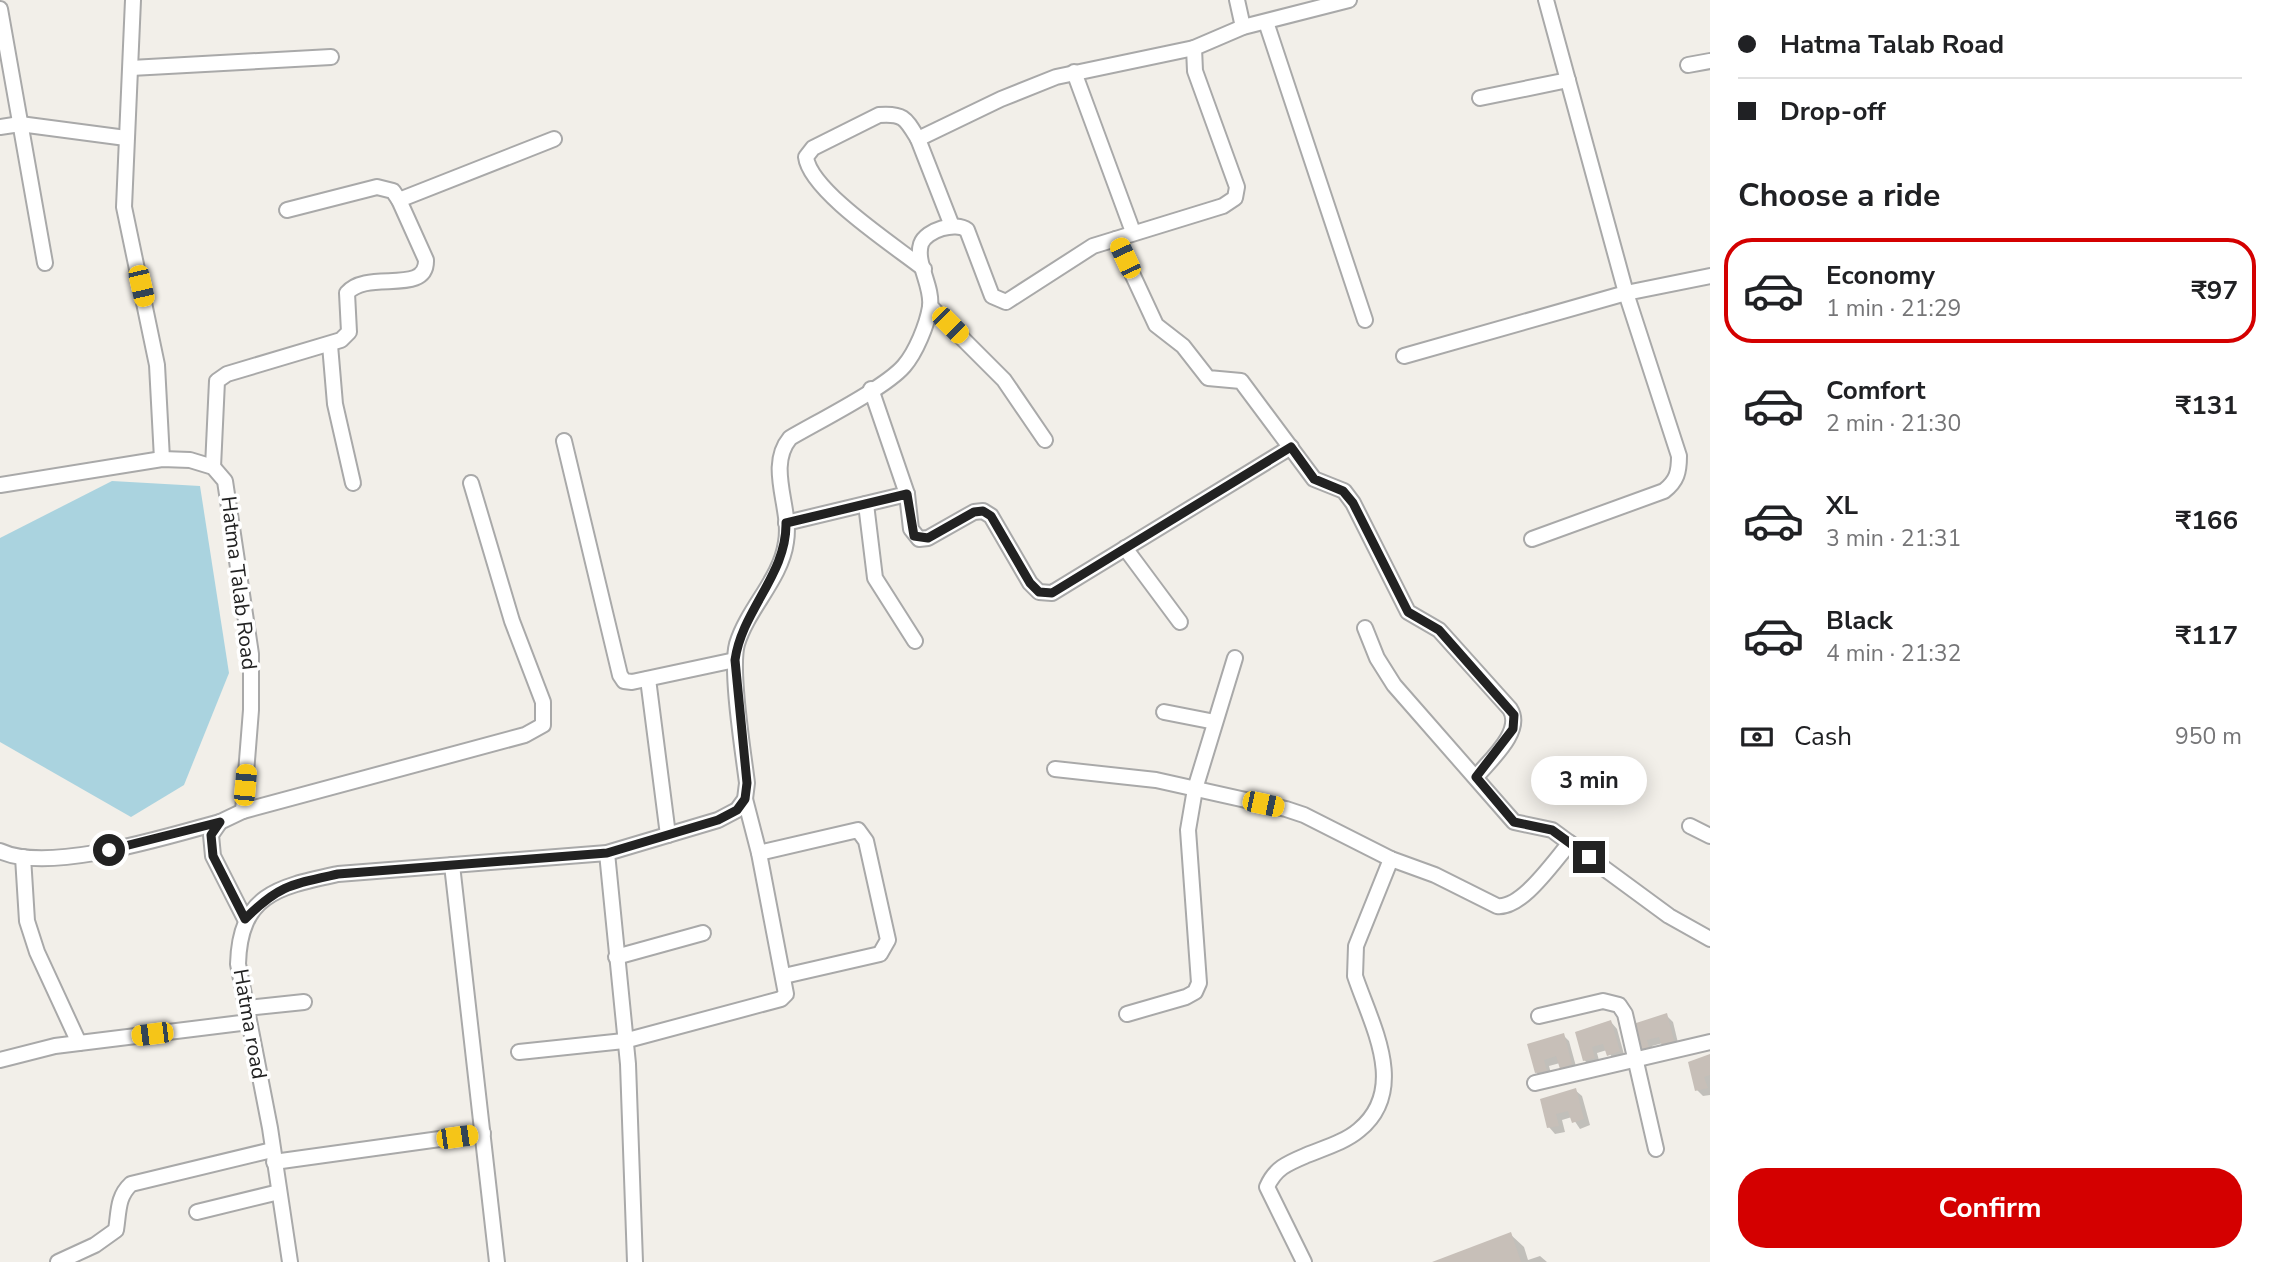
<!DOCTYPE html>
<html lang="en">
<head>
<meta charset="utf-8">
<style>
  body { margin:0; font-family:"Nunito Sans",sans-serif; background:#f6f6f6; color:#202124; height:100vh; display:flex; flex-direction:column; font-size:26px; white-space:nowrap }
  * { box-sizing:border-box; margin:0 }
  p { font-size:23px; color:#757577 }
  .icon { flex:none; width:38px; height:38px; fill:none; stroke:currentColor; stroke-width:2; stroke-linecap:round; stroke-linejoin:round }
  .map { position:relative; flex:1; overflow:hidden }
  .details { display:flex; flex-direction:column; background:#fff; width:560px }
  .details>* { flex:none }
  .banner { display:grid; align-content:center; height:154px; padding:0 28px; background:#fff }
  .end { position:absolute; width:32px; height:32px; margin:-16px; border:9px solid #222; background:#fff; box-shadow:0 0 0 4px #fff }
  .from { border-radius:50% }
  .bubble { position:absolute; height:49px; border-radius:24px; background:#fff; box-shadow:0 4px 18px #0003; font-size:23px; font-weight:700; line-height:49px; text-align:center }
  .car { position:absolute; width:21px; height:42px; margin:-21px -10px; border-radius:9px; box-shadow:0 0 5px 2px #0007; background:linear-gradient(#f5c518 24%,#345 0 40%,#f5c518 0 76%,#345 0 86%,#f5c518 0) }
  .banner b { display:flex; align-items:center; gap:24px; height:66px; font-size:26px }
  .banner b+b { border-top:2px solid #e0e0e0 }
  .banner i { width:18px; height:18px; background:#202124 }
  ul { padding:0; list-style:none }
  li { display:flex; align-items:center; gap:21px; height:105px; margin:0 14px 10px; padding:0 14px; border:4px solid transparent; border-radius:28px }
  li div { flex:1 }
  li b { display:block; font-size:26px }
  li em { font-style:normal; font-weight:700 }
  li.on { border-color:#d40000 }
  li>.icon { width:63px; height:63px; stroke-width:1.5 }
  h2 { padding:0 28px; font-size:32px; line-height:84px }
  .pay { display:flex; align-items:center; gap:18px; height:77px; padding:0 28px; font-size:26px }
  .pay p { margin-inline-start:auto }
  .cta { display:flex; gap:14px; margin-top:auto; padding:14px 28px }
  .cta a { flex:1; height:80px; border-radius:28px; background:#d40000; color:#fff; font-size:28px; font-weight:700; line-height:80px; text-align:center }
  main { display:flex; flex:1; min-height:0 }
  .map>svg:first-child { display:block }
</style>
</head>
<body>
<main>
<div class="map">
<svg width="1710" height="1262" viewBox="0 0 1710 1262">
  <rect width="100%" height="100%" fill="#f2efe9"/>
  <polygon fill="#aad3df" points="112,481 200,486 229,673 184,785 131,817 0,742 0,538"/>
  <g fill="#0003">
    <polygon points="1666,1015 1673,1022 1680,1051 1663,1043 1652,1046 1655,1058 1632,1026"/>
    <polygon points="1611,1022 1617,1029 1625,1058 1615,1061 1607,1050 1597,1053 1600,1064 1591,1066 1584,1060 1577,1033"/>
    <polygon points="1563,1035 1569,1041 1577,1070 1567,1074 1560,1063 1549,1066 1552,1077 1543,1079 1536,1072 1529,1045"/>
    <polygon points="1710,1057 1710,1095 1703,1096 1697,1090"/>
    <polygon points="1575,1090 1582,1096 1590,1125 1580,1129 1572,1117 1562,1120 1565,1132 1555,1134 1549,1127 1542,1100"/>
    <polygon points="1510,1234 1524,1247 1528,1260 1540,1256 1547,1262 1437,1262"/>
  </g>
  <g fill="#c7bfb8">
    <polygon points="1667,1013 1675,1045 1663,1049 1659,1037 1647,1040 1650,1052 1638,1054 1630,1025"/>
    <polygon points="1611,1020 1620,1051 1607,1056 1603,1044 1592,1047 1595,1058 1583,1061 1575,1032"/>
    <polygon points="1564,1033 1572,1064 1560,1069 1556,1056 1544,1060 1547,1071 1535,1073 1527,1044"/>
    <polygon points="1710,1054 1710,1075 1704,1077 1708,1088 1695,1091 1688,1062"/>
    <polygon points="1576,1088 1584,1119 1572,1123 1568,1111 1556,1114 1559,1126 1547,1128 1540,1099"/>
    <polygon points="1511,1232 1521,1262 1432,1262"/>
  </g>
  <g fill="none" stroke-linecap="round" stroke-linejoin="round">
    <defs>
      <g id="minor">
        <polyline points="133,0 124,207 157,365 162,459"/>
        <polyline points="1237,0 1243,27"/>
        <polyline points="0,9 45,263"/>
        <polyline points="1266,22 1365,320"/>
        <polyline points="1688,65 1710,61"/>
        <polyline points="131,68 331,57"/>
        <polyline points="1074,72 1133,232"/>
        <polyline points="1480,98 1568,80"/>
        <polyline points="0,127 20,124 126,138"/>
        <polyline points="918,139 952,226"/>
        <polyline points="287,210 377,187 393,191 399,200"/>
        <path d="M 1116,239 L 1156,325 L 1183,346 L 1208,378 L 1241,381 L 1314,479 L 1344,491 L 1353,503 L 1408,612 L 1439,630 L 1510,709 C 1524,731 1490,760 1476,777"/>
        <path d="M 924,269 C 895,246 810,191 806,157 L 813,148 L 879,115 C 904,113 906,119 918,139 L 1001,99 L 1056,77 L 1194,48"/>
        <polyline points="930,306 1004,380 1045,440"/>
        <polyline points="330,345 335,404 353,483"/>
        <polyline points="1404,356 1626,293 1546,0"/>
        <polyline points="564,441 620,675 624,681 632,682 735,660"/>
        <path d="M 213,467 L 217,381 L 227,374 L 341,340 L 349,332 L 347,293 C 367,269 427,296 426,260 L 399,200 L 554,139"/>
        <polyline points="0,485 162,459 190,460 213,467 225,481 251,654 251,710 243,811 220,822 211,835 213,856 245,919"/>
        <polyline points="907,494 911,529 919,539 928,538 974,512 983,511 991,516 1030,583 1039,592 1052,593 1291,447"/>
        <polyline points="866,504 875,578 915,641"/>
        <polyline points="786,523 907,494 871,389"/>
        <path d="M 1532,539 L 1664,491 C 1677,481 1679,472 1679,456 L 1626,293 L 1710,276"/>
        <polyline points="1125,548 1180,622"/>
        <polyline points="1365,628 1377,658 1394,685 1514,822 1552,830 1669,916 1710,939"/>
        <polyline points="648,679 668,835"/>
        <polyline points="1164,712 1215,722"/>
        <path d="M 1055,769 L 1156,780 L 1286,809 L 1304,815 L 1391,859 L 1435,875 L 1497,906 C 1522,909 1553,862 1570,843"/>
        <polyline points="243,811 525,735 543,725 543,702 512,621 471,483"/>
        <polyline points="1690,826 1710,836"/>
        <path d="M 0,851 C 49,874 168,836 220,822"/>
        <polyline points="607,853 628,1064 635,1262"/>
        <polyline points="759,853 858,830 866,841 888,940 880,954 784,976"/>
        <polyline points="23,857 27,921 37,952 79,1043"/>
        <polyline points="452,865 497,1262"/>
        <polyline points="616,957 703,933"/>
        <polyline points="247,1008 304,1002"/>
        <polyline points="1127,1014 1186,997 1195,992 1199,983 1188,830 1195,789 1235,658"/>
        <polyline points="1539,1016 1603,1001 1619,1005 1625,1014 1656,1149"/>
        <polyline points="519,1052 624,1041 781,999 786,994 759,853 745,799"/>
        <polyline points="0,1060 55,1046 249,1022"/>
        <polyline points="1535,1083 1710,1042"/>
        <polyline points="274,1162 483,1133"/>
        <polyline points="197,1212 279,1192"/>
        <path d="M 58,1262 L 95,1245 L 116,1230 C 119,1212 117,1197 131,1184 L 272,1150"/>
        <path d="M 290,1262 L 270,1128 L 238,964 C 240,894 278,887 338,874 L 607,853 L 718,820 L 737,810 L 745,799 L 747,783 C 743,751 730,670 737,644 C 748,608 781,579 786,542 C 792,508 766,467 790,438 C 819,421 885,388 904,366 C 916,352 927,325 930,307 C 933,286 915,263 921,244 C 926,230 956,221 967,230 L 992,296 L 1006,302 L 1093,246 L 1223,206 L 1235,198 L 1237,187 L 1195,71 L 1194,48 L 1243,27 L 1349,0"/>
        <path d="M 1304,1262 L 1267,1187 C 1275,1168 1288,1163 1307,1155 C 1324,1148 1345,1142 1359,1130 C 1409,1089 1371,1024 1355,976 L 1356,946 L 1391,859"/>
      </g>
    </defs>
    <use href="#minor" stroke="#a9a9a9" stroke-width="18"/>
    <use href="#minor" stroke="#fff" stroke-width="14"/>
  </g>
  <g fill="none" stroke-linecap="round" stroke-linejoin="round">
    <path stroke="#222" stroke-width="9" d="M 109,850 L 220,822 L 211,835 L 213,856 L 245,919 C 279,885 292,884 338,874 L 607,853 L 718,820 L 737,810 L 745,799 L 747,783 L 735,660 C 742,610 787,574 786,523 L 907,494 L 914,536 L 928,538 L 974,512 L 983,511 L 991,516 L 1030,583 L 1039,592 L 1052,593 L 1291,447 L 1314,479 L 1343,491 L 1353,503 L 1408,612 L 1439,630 L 1514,715 L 1513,729 L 1476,777 L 1514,822 L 1552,830 L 1589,857"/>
  </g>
  <g text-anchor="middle" stroke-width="7" stroke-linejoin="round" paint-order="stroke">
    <g font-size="21" fill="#222" stroke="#fff">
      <text transform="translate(239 583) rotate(83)" y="7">Hatma Talab Road</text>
      <text transform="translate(250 1024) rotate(80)" y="7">Hatma road</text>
    </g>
  </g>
</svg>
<i class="end from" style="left:109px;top:850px"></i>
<i class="end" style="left:1589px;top:857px"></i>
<div class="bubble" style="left:1531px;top:756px;width:116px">3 min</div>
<i class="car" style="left:1125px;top:258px;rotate:335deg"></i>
<i class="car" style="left:141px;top:286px;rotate:167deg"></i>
<i class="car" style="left:950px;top:325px;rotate:135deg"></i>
<i class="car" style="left:245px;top:785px;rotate:5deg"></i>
<i class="car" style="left:1263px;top:804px;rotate:102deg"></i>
<i class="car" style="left:152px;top:1034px;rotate:263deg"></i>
<i class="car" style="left:457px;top:1137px;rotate:82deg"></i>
</div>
<section class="details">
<div class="banner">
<b><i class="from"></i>Hatma Talab Road</b>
<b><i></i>Drop-off</b>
</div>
<h2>Choose a ride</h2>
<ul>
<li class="on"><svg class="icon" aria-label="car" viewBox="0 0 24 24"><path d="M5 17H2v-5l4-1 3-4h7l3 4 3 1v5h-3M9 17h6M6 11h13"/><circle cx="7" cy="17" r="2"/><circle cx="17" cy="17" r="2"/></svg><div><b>Economy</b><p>1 min · 21:29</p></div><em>₹97</em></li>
<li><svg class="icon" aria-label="car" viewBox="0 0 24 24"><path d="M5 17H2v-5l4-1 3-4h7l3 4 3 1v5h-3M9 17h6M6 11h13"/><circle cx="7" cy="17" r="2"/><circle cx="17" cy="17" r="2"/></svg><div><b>Comfort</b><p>2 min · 21:30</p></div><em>₹131</em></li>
<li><svg class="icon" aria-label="car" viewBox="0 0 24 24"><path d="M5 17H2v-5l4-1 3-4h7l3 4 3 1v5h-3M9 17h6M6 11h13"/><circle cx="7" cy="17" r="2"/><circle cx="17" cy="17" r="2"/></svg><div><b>XL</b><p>3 min · 21:31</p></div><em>₹166</em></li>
<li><svg class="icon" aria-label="car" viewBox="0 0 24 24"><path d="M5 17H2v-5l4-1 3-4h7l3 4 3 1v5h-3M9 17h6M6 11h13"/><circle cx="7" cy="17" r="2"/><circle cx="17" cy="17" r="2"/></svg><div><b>Black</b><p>4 min · 21:32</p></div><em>₹117</em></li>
</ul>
<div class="pay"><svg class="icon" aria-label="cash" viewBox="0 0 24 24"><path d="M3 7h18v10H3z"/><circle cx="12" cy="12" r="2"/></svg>Cash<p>950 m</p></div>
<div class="cta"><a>Confirm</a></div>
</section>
</main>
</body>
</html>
